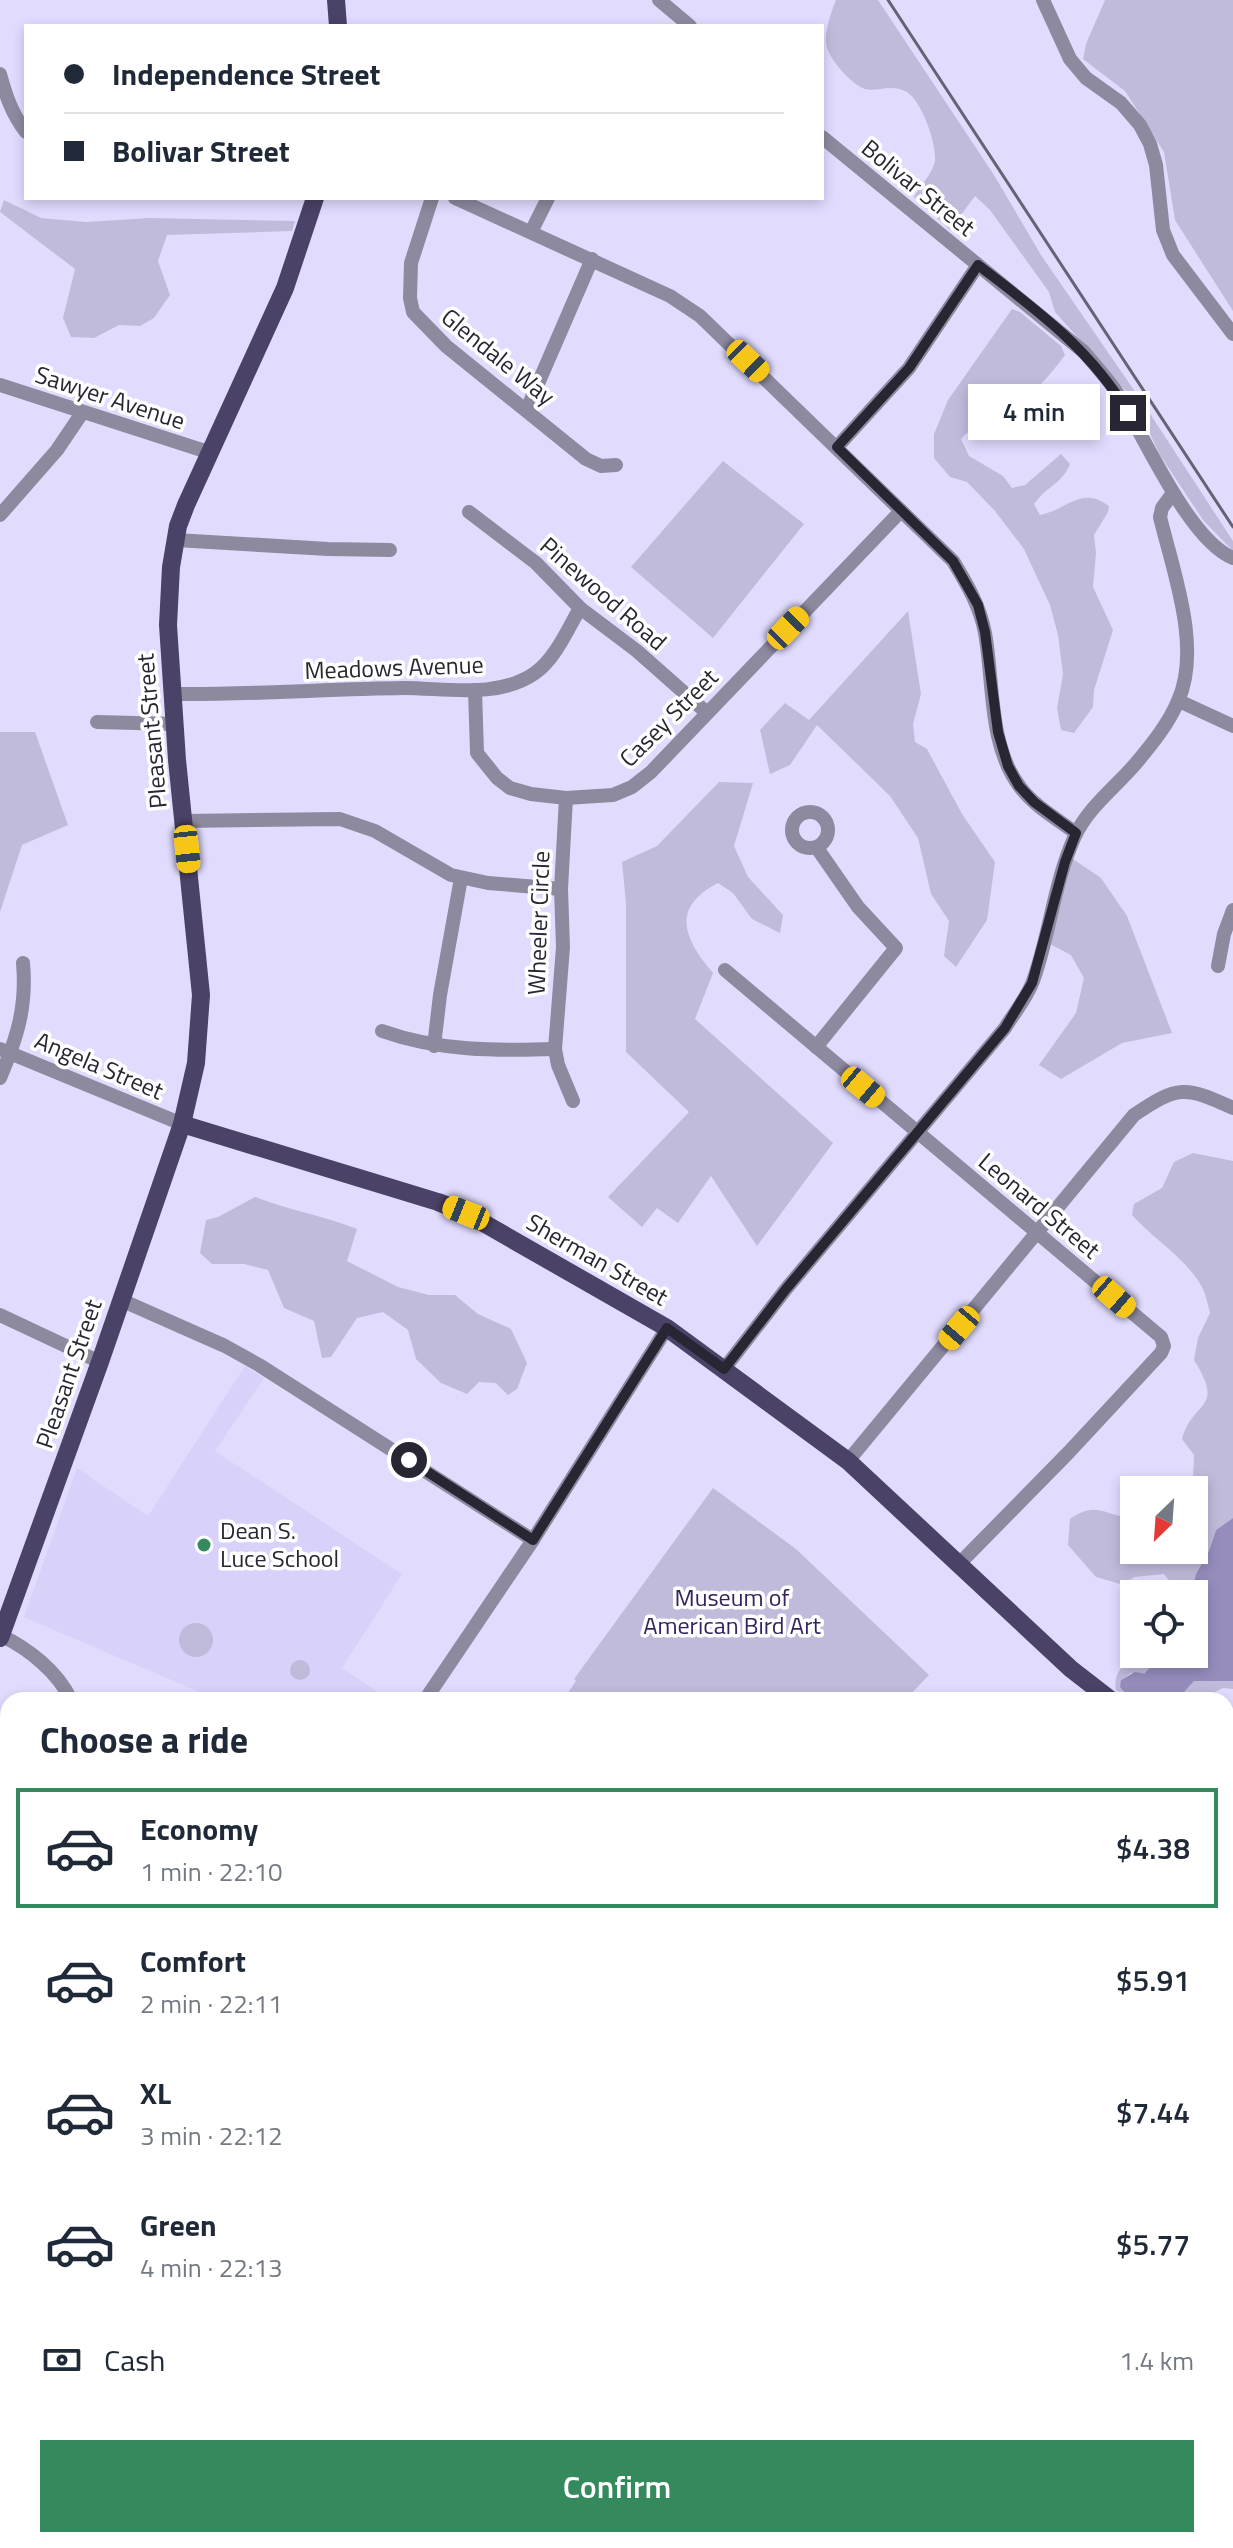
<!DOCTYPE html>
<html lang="en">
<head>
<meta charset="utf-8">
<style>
  body { margin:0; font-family:"Titillium Web",sans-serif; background:#f6f6f7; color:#1f2937; height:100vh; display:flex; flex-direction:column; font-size:30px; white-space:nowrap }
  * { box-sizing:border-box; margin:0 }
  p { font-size:26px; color:#747a83 }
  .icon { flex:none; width:44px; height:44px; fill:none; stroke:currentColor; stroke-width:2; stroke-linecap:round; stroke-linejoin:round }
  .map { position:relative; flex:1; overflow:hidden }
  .panel { position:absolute; left:0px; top:1692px; width:1234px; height:856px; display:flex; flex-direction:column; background:#fff; border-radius:24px 24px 0 0; box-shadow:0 4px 12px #0003 }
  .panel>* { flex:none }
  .guide { position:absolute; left:24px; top:24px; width:800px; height:176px; border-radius:0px; box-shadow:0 4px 12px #0003; display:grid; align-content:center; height:176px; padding:0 40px; background:#fff }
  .needle { width:52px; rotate:205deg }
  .tools { position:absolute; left:1120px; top:1476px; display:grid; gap:16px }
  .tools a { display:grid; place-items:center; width:88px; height:88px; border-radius:0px; background:#fff; box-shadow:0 4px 12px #0003; font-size:40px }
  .end { position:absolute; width:36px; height:36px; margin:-18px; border:10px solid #292633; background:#fff; box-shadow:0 0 0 4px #fff }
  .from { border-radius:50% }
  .bubble { position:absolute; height:56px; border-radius:0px; background:#fff; box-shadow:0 4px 12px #0003; font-size:26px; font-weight:600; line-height:56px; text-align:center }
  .car { position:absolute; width:24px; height:48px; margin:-24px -12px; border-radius:10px; box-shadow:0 0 6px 2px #0007; background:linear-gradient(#f5c518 24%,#345 0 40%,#f5c518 0 76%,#345 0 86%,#f5c518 0) }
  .guide b { display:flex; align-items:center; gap:28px; height:76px; font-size:30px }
  .guide b+b { border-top:2px solid #e0e1e3 }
  .guide i { width:20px; height:20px; background:#1f2937 }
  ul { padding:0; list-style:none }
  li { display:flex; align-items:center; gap:24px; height:120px; margin:0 16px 12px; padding:0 24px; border:4px solid transparent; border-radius:0px }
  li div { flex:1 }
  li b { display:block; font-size:30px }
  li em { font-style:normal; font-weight:600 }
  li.current { border-color:#34895d }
  li>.icon { width:72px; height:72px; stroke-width:1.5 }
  h2 { padding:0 40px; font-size:36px; line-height:96px }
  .pay { display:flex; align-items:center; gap:20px; height:88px; padding:0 40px; font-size:30px }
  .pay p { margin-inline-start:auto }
  .cta { display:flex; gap:16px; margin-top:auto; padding:16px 40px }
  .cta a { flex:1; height:92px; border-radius:0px; background:#34895d; color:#fff; font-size:32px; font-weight:600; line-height:92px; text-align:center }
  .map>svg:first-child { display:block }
</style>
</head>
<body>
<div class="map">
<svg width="1233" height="2548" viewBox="0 0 1233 2548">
  <rect width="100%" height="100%" fill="#e1dcfe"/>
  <g fill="#d8d1fa">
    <polygon points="245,1366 264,1378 215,1451 402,1574 342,1668 390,1700 191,1700 197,1691 24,1617 77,1468 148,1516"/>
    <polygon points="1233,2481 1233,2548 1170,2548 1177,2540 1226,2540 1226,2487"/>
  </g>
  <g fill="#c0bbdb">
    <path d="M 836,0 L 878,0 L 994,175 L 1041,255 L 1147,409 L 1233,541 L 1233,551 L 1203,520 L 1160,455 L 1134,400 L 1055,312 L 1049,292 L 990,210 L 975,196 L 950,230 L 914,197 C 920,187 934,171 935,160 C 936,142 922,102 907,92 C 891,83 878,92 865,89 C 852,85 831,61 827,48 C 823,34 831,13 836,0 Z"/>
    <polygon points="1105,0 1233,0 1233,311 1175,220 1164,152 1125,91 1083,59 1086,44"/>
    <polygon points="4,200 41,218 86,222 149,218 295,221 292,231 167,235 158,261 170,295 154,318 140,326 119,325 94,338 71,337 63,318 75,269 0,212"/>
    <path d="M 1012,309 L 1020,312 L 1061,346 L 1065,355 C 1053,372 1029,399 1011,411 C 991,423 981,418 961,439 L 969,456 L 1003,476 L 1012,488 L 1025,485 L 1061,454 L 1070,464 C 1062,484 1048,485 1034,504 L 1040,515 C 1067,510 1081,485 1109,506 L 1108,512 L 1094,535 L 1096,553 L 1093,587 L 1113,630 L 1094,690 L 1093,707 L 1074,733 L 1061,730 L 1057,708 L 1063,674 L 1058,635 L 1050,605 L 1024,549 L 995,511 L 967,482 L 950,477 L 934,458 L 934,434 L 948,400 Z"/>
    <polygon points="723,461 804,524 713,638 631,567"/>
    <polygon points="908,611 921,694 913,724 915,742 927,749 962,814 995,862 987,920 956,967 944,956 949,921 931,894 918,838 890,796 817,725 790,765 770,774 760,730 785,703 809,720"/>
    <polygon points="0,732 35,732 68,825 22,845 0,912"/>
    <path d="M 719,782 L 753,783 L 734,846 L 748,877 L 783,915 L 780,933 L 752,919 L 733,893 L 718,883 C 670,908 684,939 713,973 L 695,1019 L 833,1143 L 757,1246 L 711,1176 L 678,1223 L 657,1208 L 642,1227 L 608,1197 L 689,1112 L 626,1052 L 626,903 L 622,862 L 657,846 Z"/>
    <polygon points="1067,855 1101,878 1127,916 1172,1033 1122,1043 1061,1079 1039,1065 1076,1013 1084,978 1071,955 1044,941"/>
    <path d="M 1193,1153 L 1233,1161 L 1233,1518 L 1216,1530 L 1209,1551 L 1196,1574 L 1191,1594 L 1176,1594 L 1177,1591 L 1164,1574 L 1135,1577 L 1120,1584 L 1096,1577 L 1068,1545 L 1070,1519 C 1101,1497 1109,1522 1134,1515 L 1134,1550 L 1194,1550 L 1194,1490 L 1180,1490 L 1193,1478 L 1194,1455 L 1182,1439 C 1193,1399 1226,1411 1194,1360 L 1198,1338 L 1210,1313 C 1208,1305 1206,1296 1203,1289 C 1187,1258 1154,1240 1132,1215 L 1134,1204 L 1162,1188 L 1174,1162 Z"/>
    <path d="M 255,1197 C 289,1210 324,1216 357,1229 L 347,1261 L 398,1287 L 429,1295 L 455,1295 L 478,1314 L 511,1329 L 527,1363 L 517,1389 L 508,1395 L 496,1383 L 479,1382 L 467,1394 L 441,1383 L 416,1359 L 408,1330 L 383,1312 L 357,1318 L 331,1357 L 322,1358 L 314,1321 L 284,1308 L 268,1270 L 244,1264 L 212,1264 L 200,1253 L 206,1220 L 218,1217 Z"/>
    <polygon points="713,1488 796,1549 929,1675 905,1700 563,1700 576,1681 574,1679"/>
    <circle cx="196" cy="1640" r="17"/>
    <path d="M 1135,1654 L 1153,1654 L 1155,1665 L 1147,1674 L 1131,1673 L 1121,1680 L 1135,1698 L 1147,1700 L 1131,1700 L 1116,1690 C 1113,1674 1123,1664 1135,1654 Z"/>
    <circle cx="300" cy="1670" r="10"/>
    <polygon points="1194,1681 1233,1681 1233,1689 1223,1688 1199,1700 1177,1700"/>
    <polygon points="1226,1873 1233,1881 1233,1942 1226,1948"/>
    <polygon points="8,1958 8,2247 0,2245 0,1991"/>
    <polygon points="8,2268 8,2489 0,2484 0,2304"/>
    <polygon points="1233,2525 1233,2548 1209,2548 1219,2540 1226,2540 1226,2526"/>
    <polygon points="100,2540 932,2540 936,2548 96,2548"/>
  </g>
  <path fill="#968dbd" d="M 1233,1518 L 1233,1681 L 1194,1681 L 1177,1700 C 1158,1700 1133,1704 1120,1687 L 1121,1680 L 1135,1672 L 1147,1674 L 1155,1665 L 1153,1654 L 1194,1654 L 1194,1594 L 1191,1594 L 1196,1574 L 1209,1551 L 1216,1530 Z"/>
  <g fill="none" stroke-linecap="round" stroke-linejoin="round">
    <g stroke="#968dbd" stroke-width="3">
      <polyline points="1146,1674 1157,1662"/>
      <polyline points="165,2548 166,2540"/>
    </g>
    <g stroke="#8d899f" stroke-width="14">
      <polyline points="659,0 690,26"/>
      <polyline points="1043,0 1070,59 1086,78 1121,103 1140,125 1150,144 1156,165 1163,230 1173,255 1233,334"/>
      <path d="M 0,74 C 6,96 12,114 26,132"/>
      <path d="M 822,137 L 1084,352 C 1095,365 1106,377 1116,391 C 1143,433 1188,540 1233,558"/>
      <polyline points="432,198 411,263 410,298 413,312 446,346 586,459 601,466 616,465"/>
      <path d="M 455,198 L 670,296 L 700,316 L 953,561 C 967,584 980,606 985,633 C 994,682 988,745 1020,787 C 1034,806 1057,819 1076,833"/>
      <polyline points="531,232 548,198"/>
      <polyline points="0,385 208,452"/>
      <polyline points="527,409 592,259"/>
      <polyline points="837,447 909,368 978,265"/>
      <polyline points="469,512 536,563 580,608 637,651 706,712"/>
      <polyline points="0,515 57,450 82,413"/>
      <polyline points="176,540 328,549 390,550"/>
      <polyline points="475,690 477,753 497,778 510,788 531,794 566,798 613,795 632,787 651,772 901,511"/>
      <path d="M 172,694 C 250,695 327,689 404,688 C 446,688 498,699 535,673 C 555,659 568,629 580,608"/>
      <polyline points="1179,701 1233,726"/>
      <polyline points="97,722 174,724"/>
      <polyline points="566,798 561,889 563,947 555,1049 558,1065 573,1101"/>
      <circle cx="810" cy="830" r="18"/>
      <polyline points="183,821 340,819 375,831 451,875 488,883 561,889"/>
      <polyline points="1218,966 1224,934 1233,910"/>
      <polyline points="725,970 1161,1337 1164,1346 1161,1353 1069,1452 959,1564"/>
      <path d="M 382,1031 C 438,1051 496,1051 555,1049"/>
      <polyline points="434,1046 440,995 461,878"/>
      <polyline points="816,1047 896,948 858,907 817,848"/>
      <polyline points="0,1049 182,1124"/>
      <path d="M 0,1078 C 17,1038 27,1007 23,963"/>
      <polyline points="121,1300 225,1346 259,1365 533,1540"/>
      <polyline points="0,1315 100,1362"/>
      <path d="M 724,1369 L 786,1289 L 1005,1028 C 1014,1013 1027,998 1033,981 C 1050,934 1054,882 1075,836 C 1089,806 1117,786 1137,762 C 1152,744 1169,723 1178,701 C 1202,648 1173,571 1160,517 L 1162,508 L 1173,493"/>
      <path d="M 848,1461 L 1134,1115 C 1178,1085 1185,1086 1233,1108"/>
      <path d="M 0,1635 C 28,1648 58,1672 71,1700"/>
      <polyline points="425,1700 533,1540 667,1328"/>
      <polyline points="1226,1768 1233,1755"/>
      <polyline points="1226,2214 1233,2219"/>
      <polyline points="1226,2290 1233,2293"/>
    </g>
    <g stroke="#4a4267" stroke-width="18">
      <polyline points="336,0 338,26"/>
      <polyline points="182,1124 438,1202 466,1213 667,1328 848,1461 1071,1669 1111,1700"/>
      <polyline points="0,1638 100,1362 182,1124 196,1063 201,995 177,760 168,625 171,567 178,526 186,505 285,288 315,198"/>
      <polyline points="1226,1780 1233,1783"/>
      <polyline points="1226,2468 1233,2464"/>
      <polyline points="1147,2548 1154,2540"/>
    </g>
    <polyline stroke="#656275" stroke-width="3" points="888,0 1233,527"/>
  </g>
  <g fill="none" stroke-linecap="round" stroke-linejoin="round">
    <path stroke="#292633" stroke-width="10" d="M 409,1460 L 533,1540 L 667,1328 L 724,1369 L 786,1289 L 1005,1028 L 1032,983 L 1065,862 L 1076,833 L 1034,802 L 1019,786 L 1008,766 L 998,732 L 985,632 L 978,605 L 953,561 L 837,447 L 909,368 L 978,265 C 1034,308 1092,350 1128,413"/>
  </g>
  <circle fill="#34895d" stroke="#fff" stroke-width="3" cx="204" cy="1545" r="8"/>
  <g text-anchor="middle" stroke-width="7" stroke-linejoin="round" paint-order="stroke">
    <g font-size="24" fill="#292633" stroke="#fff">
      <text transform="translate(918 188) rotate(39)" y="8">Bolivar Street</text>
      <text transform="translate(498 357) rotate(39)" y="8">Glendale Way</text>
      <text transform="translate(110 398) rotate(18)" y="8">Sawyer Avenue</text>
      <text transform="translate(603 594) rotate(41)" y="8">Pinewood Road</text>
      <text transform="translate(394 668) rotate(-2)" y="8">Meadows Avenue</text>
      <text transform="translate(669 718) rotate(-45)" y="8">Casey Street</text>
      <text transform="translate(152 731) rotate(-95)" y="8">Pleasant Street</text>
      <text transform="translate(539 923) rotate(-88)" y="8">Wheeler Circle</text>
      <text transform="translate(99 1066) rotate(23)" y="8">Angela Street</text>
      <text transform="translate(1039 1206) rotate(40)" y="8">Leonard Street</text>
      <text transform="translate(597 1260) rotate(30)" y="8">Sherman Street</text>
      <text transform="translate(69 1374) rotate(-71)" y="8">Pleasant Street</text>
    </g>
    <g font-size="24" fill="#292633" stroke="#fff" text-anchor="start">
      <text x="220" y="1539">Dean S.<tspan x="220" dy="28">Luce School</tspan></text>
    </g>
    <g font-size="24" fill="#34235e" stroke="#fff">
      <text x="732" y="1606">Museum of<tspan x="732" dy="28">American Bird Art</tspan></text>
    </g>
  </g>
</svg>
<div class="tools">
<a><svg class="needle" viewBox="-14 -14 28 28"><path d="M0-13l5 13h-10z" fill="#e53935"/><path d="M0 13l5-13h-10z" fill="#747a83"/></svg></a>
<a><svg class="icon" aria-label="locate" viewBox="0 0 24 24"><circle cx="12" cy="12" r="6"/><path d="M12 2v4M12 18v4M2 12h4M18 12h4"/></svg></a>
</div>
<i class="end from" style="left:409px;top:1460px"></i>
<i class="end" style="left:1128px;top:413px"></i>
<div class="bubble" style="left:968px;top:384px;width:132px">4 min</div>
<i class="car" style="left:748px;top:361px;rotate:134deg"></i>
<i class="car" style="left:788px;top:628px;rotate:44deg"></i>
<i class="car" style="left:187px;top:849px;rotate:174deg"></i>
<i class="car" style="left:863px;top:1087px;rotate:130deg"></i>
<i class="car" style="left:466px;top:1213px;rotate:292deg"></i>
<i class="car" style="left:1114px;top:1297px;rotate:131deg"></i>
<i class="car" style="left:959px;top:1328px;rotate:220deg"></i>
<div class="guide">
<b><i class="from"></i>Independence Street</b>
<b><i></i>Bolivar Street</b>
</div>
<section class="panel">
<h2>Choose a ride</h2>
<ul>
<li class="current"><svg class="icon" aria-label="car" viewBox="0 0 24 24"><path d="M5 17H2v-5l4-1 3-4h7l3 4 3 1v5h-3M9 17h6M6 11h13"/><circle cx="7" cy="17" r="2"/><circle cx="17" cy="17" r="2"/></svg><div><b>Economy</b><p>1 min · 22:10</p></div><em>$4.38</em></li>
<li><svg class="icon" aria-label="car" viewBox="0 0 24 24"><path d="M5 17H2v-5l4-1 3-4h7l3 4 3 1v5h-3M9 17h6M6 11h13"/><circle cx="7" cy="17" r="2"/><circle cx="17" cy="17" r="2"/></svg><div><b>Comfort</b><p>2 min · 22:11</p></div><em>$5.91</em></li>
<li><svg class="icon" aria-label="car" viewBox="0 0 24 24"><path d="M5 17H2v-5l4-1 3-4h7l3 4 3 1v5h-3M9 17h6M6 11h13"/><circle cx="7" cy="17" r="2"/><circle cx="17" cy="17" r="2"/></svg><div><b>XL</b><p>3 min · 22:12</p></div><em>$7.44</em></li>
<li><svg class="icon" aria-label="car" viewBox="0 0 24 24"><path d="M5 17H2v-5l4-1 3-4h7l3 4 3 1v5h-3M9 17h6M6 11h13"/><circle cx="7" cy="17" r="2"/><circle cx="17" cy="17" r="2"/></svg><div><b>Green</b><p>4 min · 22:13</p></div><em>$5.77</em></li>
</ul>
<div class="pay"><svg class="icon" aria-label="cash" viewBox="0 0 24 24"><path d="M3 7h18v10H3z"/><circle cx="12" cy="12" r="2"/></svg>Cash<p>1.4 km</p></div>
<div class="cta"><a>Confirm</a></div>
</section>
</div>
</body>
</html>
